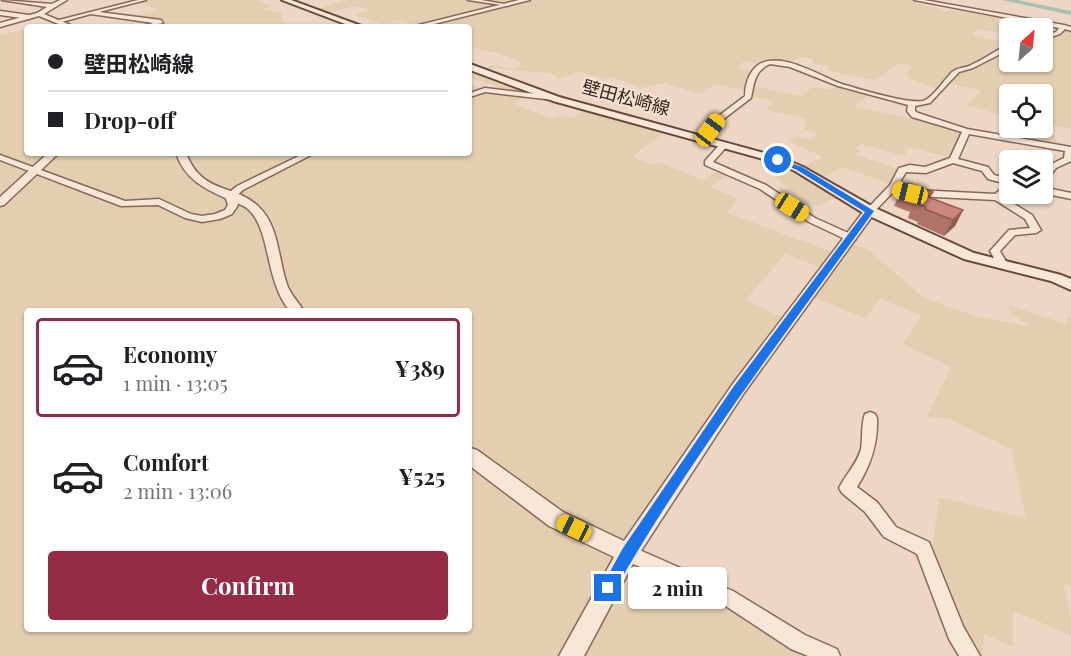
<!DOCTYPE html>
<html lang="en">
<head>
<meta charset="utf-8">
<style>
  body { margin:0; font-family:"Playfair Display","Noto Sans JP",serif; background:#f2f2f2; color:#202124; height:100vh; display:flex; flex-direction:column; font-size:22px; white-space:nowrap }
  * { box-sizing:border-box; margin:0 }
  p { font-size:20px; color:#757577 }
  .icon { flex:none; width:33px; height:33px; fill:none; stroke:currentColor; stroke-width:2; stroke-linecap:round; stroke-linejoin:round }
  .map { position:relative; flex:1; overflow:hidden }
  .panel { position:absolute; left:24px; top:308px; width:448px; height:324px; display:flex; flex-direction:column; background:#fff; border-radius:6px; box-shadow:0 2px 4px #0004 }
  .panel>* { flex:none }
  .top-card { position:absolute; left:24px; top:24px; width:448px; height:132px; border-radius:6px; box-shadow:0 2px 4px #0004; display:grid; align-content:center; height:132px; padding:0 24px; background:#fff }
  .needle { width:39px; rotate:27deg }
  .buttons { position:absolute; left:999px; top:18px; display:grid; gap:12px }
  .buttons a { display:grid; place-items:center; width:54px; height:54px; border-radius:6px; background:#fff; box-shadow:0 2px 4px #0004; font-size:30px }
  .end { position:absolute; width:27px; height:27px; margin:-14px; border:8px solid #1a73e8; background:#fff; box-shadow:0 0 0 3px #fff }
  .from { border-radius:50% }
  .bubble { position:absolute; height:42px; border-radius:6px; background:#fff; box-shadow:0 2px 4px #0004; font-size:20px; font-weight:700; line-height:42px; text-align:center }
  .car { position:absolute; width:18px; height:36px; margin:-18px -9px; border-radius:8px; box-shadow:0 0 4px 2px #0007; background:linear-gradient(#f5c518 24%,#345 0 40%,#f5c518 0 76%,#345 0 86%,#f5c518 0) }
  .top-card b { display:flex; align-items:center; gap:21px; height:57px; font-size:22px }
  .top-card b+b { border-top:2px solid #e0e0e0 }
  .top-card i { width:15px; height:15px; background:#202124 }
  ul { padding:10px 0 0; list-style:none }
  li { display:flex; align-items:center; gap:18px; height:99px; margin:0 12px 9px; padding:0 12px; border:3px solid transparent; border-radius:6px }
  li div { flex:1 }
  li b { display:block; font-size:22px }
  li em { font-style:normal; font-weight:700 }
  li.current { border-color:#952b45 }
  li>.icon { width:54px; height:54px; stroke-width:1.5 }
  .button { display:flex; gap:12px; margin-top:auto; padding:12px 24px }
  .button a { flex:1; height:69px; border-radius:6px; background:#952b45; color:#fff; font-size:24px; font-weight:700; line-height:69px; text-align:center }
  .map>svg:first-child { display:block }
</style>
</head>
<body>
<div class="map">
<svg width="1071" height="656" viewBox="0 0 1071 656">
  <rect width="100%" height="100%" fill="#edd6c3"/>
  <g fill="#e3ceb0" fill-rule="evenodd">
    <polygon points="144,0 257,0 272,6 262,9 283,13 281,21 294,27 143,27 159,23 130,17 159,10 134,2"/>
    <polygon points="346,0 907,0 948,12 951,10 1001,18 996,21 1031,28 1010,28 1009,35 978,29 972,35 1009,43 1010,62 1042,62 1043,31 1055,34 1064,27 1071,29 1071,129 1049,125 1059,147 1027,143 1022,130 1011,128 1042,128 1042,94 1010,94 1009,122 1008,117 966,105 982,91 945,82 941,90 907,78 910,75 906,74 913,66 900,63 875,80 825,70 829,67 813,63 814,59 800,57 785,65 773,62 764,65 744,61 737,69 755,72 748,85 802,96 812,87 830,90 840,85 873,92 854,106 912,119 915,115 966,131 954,159 909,147 904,156 861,144 855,149 860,151 856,155 902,170 894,185 842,167 819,180 843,195 818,206 801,201 768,170 760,166 760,156 799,168 823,157 788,141 797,137 811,140 818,133 804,129 807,119 766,110 772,101 748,95 747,91 715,84 700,94 665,83 642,88 612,77 606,80 579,71 559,79 549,73 495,68 487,70 483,68 493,65 512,69 522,65 516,60 497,53 470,47 470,27 414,27 417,26 399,20 383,24 354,15 369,10 354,6 325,14 312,10"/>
    <path d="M 27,29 L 27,153 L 470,153 L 470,86 L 489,90 L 497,86 L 470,78 L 470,67 L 556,99 L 527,94 L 515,104 L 552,119 L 562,115 L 571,118 L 590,108 L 669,130 L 641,149 L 634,157 L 653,165 L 659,162 L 703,180 L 722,168 L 731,172 L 711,187 L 738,199 L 727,213 L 838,254 L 847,243 L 869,250 L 924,298 L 980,318 L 1030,326 L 1014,316 L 1006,304 L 1065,324 L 1067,317 L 1071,318 L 1071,586 L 1064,584 L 1071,618 L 1071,635 L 1013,611 L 1013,647 L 984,634 L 983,656 L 970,656 L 932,551 L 939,497 L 1026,518 L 1011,449 L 950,419 L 927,416 L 951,367 L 903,344 L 921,315 L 880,299 L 865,318 L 808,295 L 827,270 L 785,254 L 746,300 L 789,321 L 629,553 L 830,656 L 0,656 L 0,35 ZM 27,310 L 470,310 L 470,628 L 27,628 Z"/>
  </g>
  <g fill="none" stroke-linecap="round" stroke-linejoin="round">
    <polygon fill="#a5c0b1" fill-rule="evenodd" points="1002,0 1017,0 1071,11 1071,15"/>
    <defs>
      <g id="minor">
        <polygon points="138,0 146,0 99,12 161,20 163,23 140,27 153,23 91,14 58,23 55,21"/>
        <polygon points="468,0 481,0 510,5 508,6"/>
        <polygon points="914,0 924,0 1064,25 1071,27 1071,31 1065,29 1060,34 1042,40 1042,36 1056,32 1059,28"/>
        <polygon points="0,11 29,15 32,17 29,19 0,15"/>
        <path d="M 1010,44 L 1010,49 L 973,68 L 959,72 L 930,103 L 915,106 L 915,111 L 918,113 L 967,129 L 1071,147 L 1071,161 L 1056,168 L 1045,183 L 1042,184 C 1042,168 1051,164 1064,158 L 1065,151 L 969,134 L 958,159 L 988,167 L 994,175 L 1010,179 L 1010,191 L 1003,197 L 1032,215 L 1041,230 L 1036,233 L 1015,235 L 1000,251 L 1008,265 L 1007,267 L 999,267 L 990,251 L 1009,230 L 1030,228 L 1025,219 L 995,200 L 916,196 L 911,193 L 916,190 L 995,194 L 1007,184 L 988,179 L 982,171 L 953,163 L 926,173 L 906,172 L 896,189 L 873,213 L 870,214 L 865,211 L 890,185 L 899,168 L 910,165 L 925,167 L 950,158 L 962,132 L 912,117 L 907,111 L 908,105 L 838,86 L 790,67 L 770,64 C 754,71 754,84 751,98 L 721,121 L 711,142 L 704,140 L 716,118 L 745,96 C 745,87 747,78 753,70 C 773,45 819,76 842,84 C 859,89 907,104 923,101 C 933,98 944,80 952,72 C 957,68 963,68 969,66 C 983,60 996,50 1010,44 Z"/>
        <polygon points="485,88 554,96 557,98 554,100 485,92 470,97 470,93"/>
        <polygon points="722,142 729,144 713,162 766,185 815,218 855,236 855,240 847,240 809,222 760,189 705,165 705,161"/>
        <polygon points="305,153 315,153 243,190 235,197 238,205 232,214 220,219 202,222 185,218 158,205 121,206 0,160 0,155 125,201 159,199 191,214 202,216 215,214 225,210 228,205 225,196 237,186"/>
        <polygon points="1042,187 1071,193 1071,199 1042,193"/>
        <path d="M 870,412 L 875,414 L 877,418 C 878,444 871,465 857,487 L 877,502 L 896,527 L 929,542 L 963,626 L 980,656 L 959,656 L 949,639 L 917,554 L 884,537 L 865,512 L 842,493 L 839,488 C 846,474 857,464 861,449 C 863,437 861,424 865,414 Z"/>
        <polygon points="628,545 733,591 805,635 837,649 840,656 808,656 791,649 721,603 622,559 620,553 622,547"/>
      </g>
      <g id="tertiary">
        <polygon points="2,0 52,4 60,0 67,0 44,14 75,27 66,27 39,16 0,27 0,23 37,13 47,7"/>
        <polygon points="519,0 530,0 422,27 411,27"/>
        <polygon points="48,153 59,153 4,205 0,206 0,197"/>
        <path d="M 176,153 L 186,153 C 202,195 233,183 258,206 C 280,226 278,262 288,287 C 292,296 299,303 303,310 L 289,310 C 265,280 271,233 250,211 C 246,206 236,203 230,200 C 205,189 185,180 176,153 Z"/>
        <polygon points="870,207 876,211 744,393 635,560 584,656 559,656 614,557 549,526 470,466 470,448 477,450 563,512 624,541 732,385 866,208"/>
      </g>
      <g id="secondary">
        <polygon points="282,0 291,0 364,27 353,27"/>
        <polygon points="470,64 559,97 782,158 803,167 875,208 974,253 1061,275 1071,279 1071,290 1051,281 964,259 865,214 795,171 774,162 553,101 470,70"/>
      </g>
    </defs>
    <use href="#minor" stroke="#87675a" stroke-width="3"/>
    <use href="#tertiary" stroke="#87675a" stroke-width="3"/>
    <use href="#secondary" stroke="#69493d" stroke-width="4"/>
    <use href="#minor" fill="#f8e6d6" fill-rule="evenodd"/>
    <use href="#tertiary" fill="#f8e6d6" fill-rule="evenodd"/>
    <use href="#secondary" fill="#f8e6d6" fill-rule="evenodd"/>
  </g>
  <polygon fill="#af7468" points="901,191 933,192 930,198 963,210 955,226 944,236 917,224 918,222 908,218 910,212 894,206"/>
  <polygon fill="#8e5e55" points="963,210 955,226 944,236 953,220"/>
  <polygon fill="#cb8779" stroke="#8e5e55" stroke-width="1.5" points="909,183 933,192 928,197 963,210 953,220 925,209 926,207 915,203 920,198 901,191"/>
  <path fill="#1a73e8" d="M 776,158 L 802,167 L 874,211 C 784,336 689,459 613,593 L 608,595 L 603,593 L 601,588 L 623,548 L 734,386 L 865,212 L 797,170 L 776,161 Z"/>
  <g text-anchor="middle" stroke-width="4.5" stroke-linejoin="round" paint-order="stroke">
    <g font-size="18" fill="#37241e" stroke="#f5e2d2">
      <text transform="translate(626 98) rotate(15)" y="6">壁田松崎線</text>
    </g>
  </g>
</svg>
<div class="buttons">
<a><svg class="needle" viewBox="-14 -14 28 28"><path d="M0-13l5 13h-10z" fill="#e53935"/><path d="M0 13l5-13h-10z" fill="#757577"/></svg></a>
<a><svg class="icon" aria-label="locate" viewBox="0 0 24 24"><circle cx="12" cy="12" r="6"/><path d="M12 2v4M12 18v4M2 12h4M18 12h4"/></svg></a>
<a><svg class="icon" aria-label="layers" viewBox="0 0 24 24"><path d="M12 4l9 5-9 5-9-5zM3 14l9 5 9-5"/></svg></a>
</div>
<i class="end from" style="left:778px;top:160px"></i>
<i class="end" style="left:608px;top:588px"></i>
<div class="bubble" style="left:628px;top:567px;width:99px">2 min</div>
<i class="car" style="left:710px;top:130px;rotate:37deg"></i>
<i class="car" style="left:910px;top:193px;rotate:284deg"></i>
<i class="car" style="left:792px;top:207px;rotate:122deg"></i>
<i class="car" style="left:574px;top:528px;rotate:295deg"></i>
<div class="top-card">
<b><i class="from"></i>壁田松崎線</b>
<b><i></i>Drop-off</b>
</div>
<section class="panel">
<ul>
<li class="current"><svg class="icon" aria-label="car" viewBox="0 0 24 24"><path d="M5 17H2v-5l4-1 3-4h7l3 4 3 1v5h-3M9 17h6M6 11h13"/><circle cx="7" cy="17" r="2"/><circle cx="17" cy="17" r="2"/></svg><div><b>Economy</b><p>1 min · 13:05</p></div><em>¥389</em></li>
<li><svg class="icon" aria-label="car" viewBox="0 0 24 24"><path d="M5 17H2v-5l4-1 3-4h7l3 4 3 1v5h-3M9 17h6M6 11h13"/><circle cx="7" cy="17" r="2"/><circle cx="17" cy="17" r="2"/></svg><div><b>Comfort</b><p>2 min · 13:06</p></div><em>¥525</em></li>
</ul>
<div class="button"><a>Confirm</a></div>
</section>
</div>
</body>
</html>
